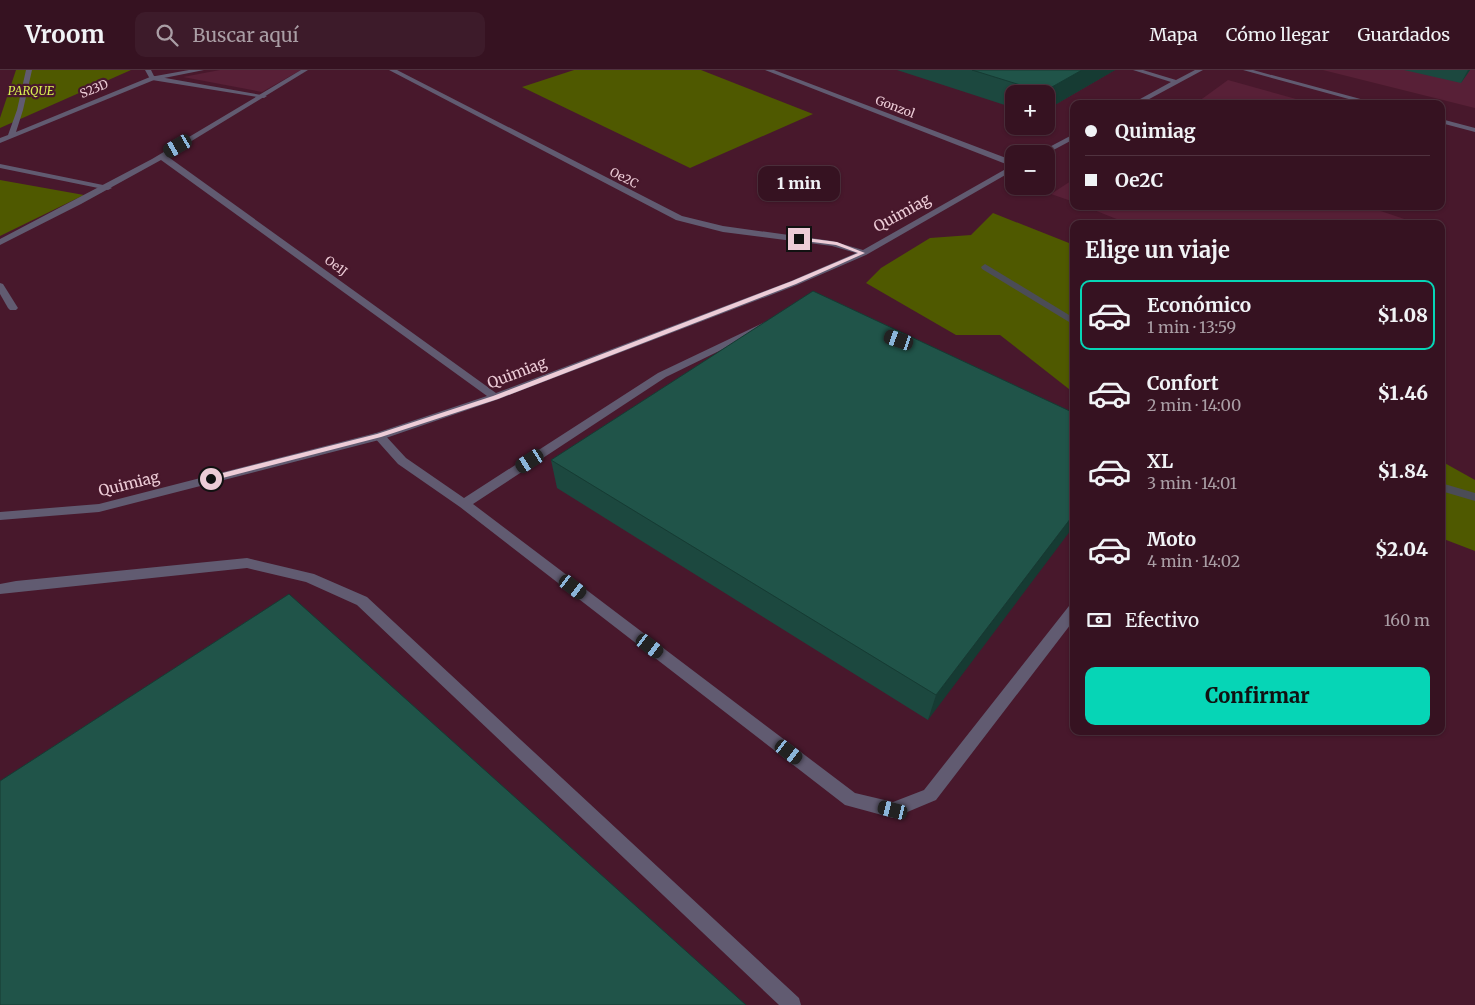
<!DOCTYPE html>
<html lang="es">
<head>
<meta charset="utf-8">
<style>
  body { margin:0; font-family:Merriweather,serif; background:#3d1b2a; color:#f1f3f6; height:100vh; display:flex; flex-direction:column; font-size:19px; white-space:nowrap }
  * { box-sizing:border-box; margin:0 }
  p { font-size:16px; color:#aa9ea5 }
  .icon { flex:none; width:28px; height:28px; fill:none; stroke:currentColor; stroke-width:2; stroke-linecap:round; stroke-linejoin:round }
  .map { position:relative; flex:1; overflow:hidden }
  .panel { position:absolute; left:1070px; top:150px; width:375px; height:515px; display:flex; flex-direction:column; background:#361221; border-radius:10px; box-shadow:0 1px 4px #0004,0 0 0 1px #50323f }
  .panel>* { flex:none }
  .guide { position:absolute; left:1070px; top:30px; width:375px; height:110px; border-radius:10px; box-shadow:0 1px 4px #0004,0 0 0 1px #50323f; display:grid; align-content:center; height:110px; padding:0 15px; background:#361221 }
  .controls { position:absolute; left:1005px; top:15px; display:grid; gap:10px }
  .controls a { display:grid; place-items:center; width:50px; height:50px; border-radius:10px; background:#361221; box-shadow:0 1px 4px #0004,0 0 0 1px #50323f; font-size:25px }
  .end { position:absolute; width:22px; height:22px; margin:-11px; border:6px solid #edccd7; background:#111; box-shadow:0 0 0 2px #111 }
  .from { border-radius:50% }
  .bubble { position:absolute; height:35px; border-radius:10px; background:#361221; box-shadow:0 1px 4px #0004,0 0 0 1px #50323f; font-size:16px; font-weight:800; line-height:35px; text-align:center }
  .car { position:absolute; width:15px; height:30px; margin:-15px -8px; border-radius:6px; box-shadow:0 0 4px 1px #0007; background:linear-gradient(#222 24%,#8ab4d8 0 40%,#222 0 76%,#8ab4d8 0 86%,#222 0) }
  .guide b { display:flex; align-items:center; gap:18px; height:48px; font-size:19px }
  .guide b+b { border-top:1px solid #50323f }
  .guide i { width:12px; height:12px; background:#f1f3f6 }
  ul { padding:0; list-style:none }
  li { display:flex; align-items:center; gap:15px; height:70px; margin:0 10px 8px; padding:0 5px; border:2px solid transparent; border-radius:10px }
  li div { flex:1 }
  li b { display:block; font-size:19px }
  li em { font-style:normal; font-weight:800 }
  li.on { border-color:#06d5b6 }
  li>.icon { width:45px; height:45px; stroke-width:1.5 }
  h2 { padding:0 15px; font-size:22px; line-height:60px }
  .pay { display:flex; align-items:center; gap:12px; height:55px; padding:0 15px; font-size:19px }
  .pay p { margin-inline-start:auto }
  .cta { display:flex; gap:10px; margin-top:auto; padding:10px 15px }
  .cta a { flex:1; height:58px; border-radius:10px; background:#06d5b6; color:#111; font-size:20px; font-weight:800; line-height:58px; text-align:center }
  header { display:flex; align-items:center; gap:30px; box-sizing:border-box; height:70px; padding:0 25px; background:#361221; border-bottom:1px solid #50323f }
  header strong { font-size:24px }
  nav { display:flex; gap:28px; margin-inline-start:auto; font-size:18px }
  .search { width:350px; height:45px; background:#3d1b2a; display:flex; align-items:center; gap:12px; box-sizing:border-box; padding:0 18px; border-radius:10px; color:#aa9ea5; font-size:19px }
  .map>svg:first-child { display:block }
</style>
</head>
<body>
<header>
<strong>Vroom</strong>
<div class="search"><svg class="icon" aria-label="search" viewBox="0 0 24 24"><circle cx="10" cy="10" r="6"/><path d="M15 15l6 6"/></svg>Buscar aquí</div>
<nav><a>Mapa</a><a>Cómo llegar</a><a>Guardados</a></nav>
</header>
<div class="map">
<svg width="1475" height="935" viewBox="0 0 1475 935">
  <rect width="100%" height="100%" fill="#48182c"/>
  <g fill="#582037">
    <polygon points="220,0 301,0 262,22 183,7"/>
    <polygon points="1323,0 1475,0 1475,38"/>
    <polygon points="1228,10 1314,34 1195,34"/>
    <polygon points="1074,109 1074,132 1051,124"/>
    <polygon points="1084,136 1366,136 1419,154 1129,154"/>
  </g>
  <g fill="#4f5900">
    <polygon points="16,0 131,0 0,58 0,48"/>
    <polygon points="574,0 701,0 813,44 690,98 522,17"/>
    <polygon points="0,110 84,125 0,166"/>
    <polygon points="993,143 1074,175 1074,323 1000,265 956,265 866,213 881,198 930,168 971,165"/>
    <polygon points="1441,391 1475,410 1475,481 1441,468"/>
  </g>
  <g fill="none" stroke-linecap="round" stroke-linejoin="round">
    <g fill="#4b4c56" fill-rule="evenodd">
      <polygon points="985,194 1074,248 1074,255 982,199 981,197"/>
      <polygon points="1441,413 1475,423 1475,431 1441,421"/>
    </g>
    <g fill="#615b71" fill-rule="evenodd">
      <polygon points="145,0 151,0 154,6 267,26 264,28 152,10 150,9"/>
      <polygon points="0,94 108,116 112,118 108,120 0,98"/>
      <polygon points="0,213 3,214 18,238 16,240 10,240 8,238 0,224"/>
      <polygon points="765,252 770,255 768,257 666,307 473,434 855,723 893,732 924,720 1069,536 1074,535 1074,550 936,730 893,748 845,735 460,437 398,394 373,366 375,363 383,363 406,388 464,428 658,303"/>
      <polygon points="247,488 314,504 367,527 799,928 801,935 779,935 357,535 306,512 247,498 0,524 0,514 16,511"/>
    </g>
    <polygon fill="#615b71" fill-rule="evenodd" points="26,0 32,0 23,40 16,62 150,7 189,0 204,0 154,10 0,73 0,68 8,65 17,40"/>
    <g fill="#615b71" fill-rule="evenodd">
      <polygon points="301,0 308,0 167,86 496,323 791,211 856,183 832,176 723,162 676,150 389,0 397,0 682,146 723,156 832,171 863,180 1011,96 765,0 774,0 1014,91 1014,100 866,185 797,215 499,329 383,369 99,442 0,450 0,442 99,434 376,363 487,326 161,90 81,134 0,175 0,169 152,89"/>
      <polygon points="1133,0 1143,0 1176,10 1195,0 1203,0 1140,34 1131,34 1171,12"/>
      <polygon points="1243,0 1253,0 1379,34 1367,34"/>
      <polygon points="1441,49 1475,58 1475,62 1441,53"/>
      <polygon points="1074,64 1074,69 1046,84 1036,84"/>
    </g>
  </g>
  <g fill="#1c483f">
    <polygon points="897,0 1115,0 1046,40 1046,24 1014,24 1014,38"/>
    <polygon points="1404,0 1470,0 1461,13"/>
    <polygon points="1074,343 928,650 557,418 551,390"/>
  </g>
  <g fill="#163b33">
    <polygon points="1082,0 1115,0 1046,40 1046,24 1042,24 1043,22"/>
    <polygon points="1468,0 1470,0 1461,13"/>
    <polygon points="1074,444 1074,456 928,650 936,625"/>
  </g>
  <g fill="#205449" stroke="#163b33">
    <polygon points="972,0 1082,0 1043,22"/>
    <polygon points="813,221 1074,343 1074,444 936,625 551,390"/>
    <polygon points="289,524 746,935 0,935 0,711"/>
  </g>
  <polygon fill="#edccd7" points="799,167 837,172 865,183 796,214 498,329 381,367 211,411 207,409 211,406 377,364 493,326 792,211 858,183 836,175 797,170"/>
  <g text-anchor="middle" stroke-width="4.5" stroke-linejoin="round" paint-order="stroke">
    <g font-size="12" fill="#edccd7" stroke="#48182c">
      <text transform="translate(94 19) rotate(-22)" y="4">S23D</text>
      <text transform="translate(895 37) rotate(21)" y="4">Gonzol</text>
      <text transform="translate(624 108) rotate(27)" y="4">Oe2C</text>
      <text transform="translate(336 196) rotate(36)" y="4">Oe1J</text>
    </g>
    <g font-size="12" font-style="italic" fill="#d8ee52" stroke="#48182c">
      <text x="31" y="25">PARQUE</text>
    </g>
    <g font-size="15" fill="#edccd7" stroke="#48182c">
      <text transform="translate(902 143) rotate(-29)" y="5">Quimiag</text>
      <text transform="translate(517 303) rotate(-21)" y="5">Quimiag</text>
      <text transform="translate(129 414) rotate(-14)" y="5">Quimiag</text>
    </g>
  </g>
</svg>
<div class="controls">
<a>+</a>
<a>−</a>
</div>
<i class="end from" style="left:211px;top:409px"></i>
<i class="end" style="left:799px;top:169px"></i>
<div class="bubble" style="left:758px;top:96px;width:82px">1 min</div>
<i class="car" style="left:178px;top:76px;rotate:240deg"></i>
<i class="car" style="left:899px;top:270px;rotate:289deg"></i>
<i class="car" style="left:530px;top:391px;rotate:237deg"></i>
<i class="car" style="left:573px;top:517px;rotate:127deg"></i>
<i class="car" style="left:650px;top:576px;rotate:127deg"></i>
<i class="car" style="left:789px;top:682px;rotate:127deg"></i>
<i class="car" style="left:893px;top:740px;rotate:284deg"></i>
<div class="guide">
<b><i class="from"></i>Quimiag</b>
<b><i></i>Oe2C</b>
</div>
<section class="panel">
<h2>Elige un viaje</h2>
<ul>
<li class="on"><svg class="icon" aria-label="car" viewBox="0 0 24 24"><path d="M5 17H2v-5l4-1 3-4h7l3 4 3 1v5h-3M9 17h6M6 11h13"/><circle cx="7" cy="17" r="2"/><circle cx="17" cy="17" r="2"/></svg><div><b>Económico</b><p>1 min · 13:59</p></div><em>$1.08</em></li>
<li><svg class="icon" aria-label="car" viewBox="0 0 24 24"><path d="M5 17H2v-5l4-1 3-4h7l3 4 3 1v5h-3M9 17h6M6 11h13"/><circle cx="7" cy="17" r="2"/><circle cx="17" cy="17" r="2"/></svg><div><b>Confort</b><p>2 min · 14:00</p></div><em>$1.46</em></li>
<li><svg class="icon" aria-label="car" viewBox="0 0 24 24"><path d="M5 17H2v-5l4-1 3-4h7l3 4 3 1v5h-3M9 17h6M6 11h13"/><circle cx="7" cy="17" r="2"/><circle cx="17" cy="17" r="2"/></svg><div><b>XL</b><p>3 min · 14:01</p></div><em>$1.84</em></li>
<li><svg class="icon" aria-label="car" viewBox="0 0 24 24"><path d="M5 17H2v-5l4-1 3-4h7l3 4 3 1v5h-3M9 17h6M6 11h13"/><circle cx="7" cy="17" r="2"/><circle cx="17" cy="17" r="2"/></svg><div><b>Moto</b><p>4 min · 14:02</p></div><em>$2.04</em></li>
</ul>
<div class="pay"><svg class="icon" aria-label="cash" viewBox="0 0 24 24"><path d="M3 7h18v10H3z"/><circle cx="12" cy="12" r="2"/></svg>Efectivo<p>160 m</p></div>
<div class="cta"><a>Confirmar</a></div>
</section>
</div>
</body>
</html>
